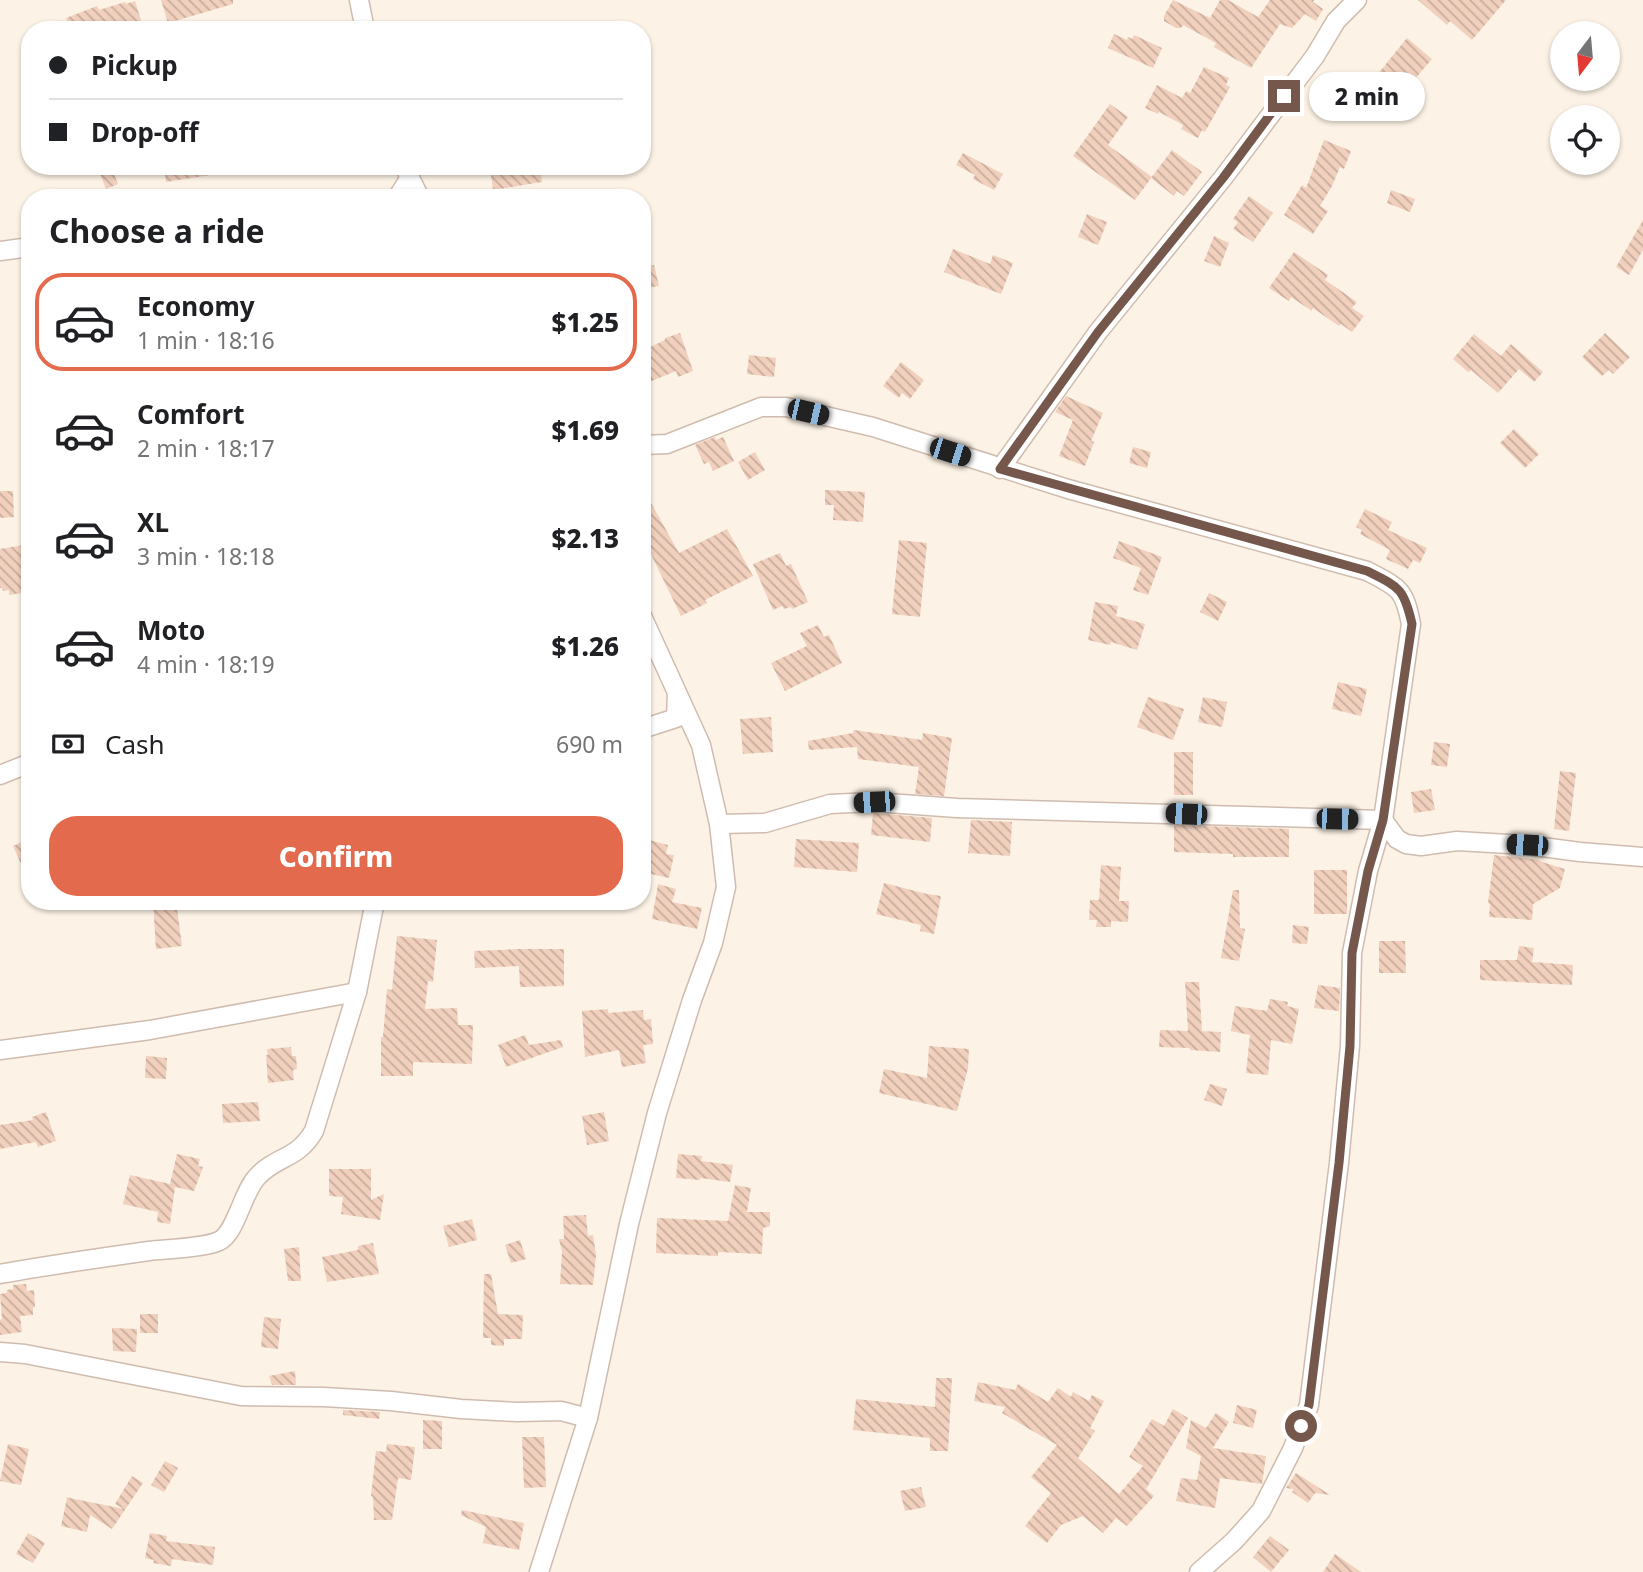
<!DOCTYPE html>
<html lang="en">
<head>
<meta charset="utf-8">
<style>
  body { margin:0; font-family:"Noto Sans",sans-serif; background:#f6f6f6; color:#202124; height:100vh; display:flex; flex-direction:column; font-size:26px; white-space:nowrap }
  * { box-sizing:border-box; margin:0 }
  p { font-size:23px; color:#757577 }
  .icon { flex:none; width:38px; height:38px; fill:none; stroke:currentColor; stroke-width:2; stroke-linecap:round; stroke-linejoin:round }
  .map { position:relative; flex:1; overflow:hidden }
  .sheet { position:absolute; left:21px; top:189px; width:630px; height:721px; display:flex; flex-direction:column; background:#fff; border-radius:28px; box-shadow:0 2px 5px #0004 }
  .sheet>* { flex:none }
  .top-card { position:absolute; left:21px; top:21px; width:630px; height:154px; border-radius:28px; box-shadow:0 2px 5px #0004; display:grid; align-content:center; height:154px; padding:0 28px; background:#fff }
  .needle { width:46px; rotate:196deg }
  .buttons { position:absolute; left:1550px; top:21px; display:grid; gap:14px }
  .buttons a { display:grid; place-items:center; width:70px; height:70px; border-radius:50%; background:#fff; box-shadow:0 2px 5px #0004; font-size:35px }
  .end { position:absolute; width:32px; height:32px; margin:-16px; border:9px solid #75584b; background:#fff; box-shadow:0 0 0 4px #fff }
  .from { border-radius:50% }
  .bubble { position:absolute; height:49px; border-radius:24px; background:#fff; box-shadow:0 2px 5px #0004; font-size:23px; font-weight:800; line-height:49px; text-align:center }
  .car { position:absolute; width:21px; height:42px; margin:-21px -10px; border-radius:9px; box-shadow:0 0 5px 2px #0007; background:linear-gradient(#222 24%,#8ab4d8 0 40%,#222 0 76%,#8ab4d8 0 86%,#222 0) }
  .top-card b { display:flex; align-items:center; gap:24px; height:66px; font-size:26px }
  .top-card b+b { border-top:2px solid #e0e0e0 }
  .top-card i { width:18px; height:18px; background:#202124 }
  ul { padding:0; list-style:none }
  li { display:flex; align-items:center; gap:21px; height:98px; margin:0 14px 10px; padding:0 14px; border:4px solid transparent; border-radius:28px }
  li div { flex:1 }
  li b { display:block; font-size:26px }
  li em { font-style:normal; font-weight:800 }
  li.selected { border-color:#e46a4d }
  li>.icon { width:63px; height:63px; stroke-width:1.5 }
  h2 { padding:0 28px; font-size:32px; line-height:84px }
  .pay { display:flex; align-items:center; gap:18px; height:77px; padding:0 28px; font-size:26px }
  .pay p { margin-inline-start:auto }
  .primary-button { display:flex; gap:14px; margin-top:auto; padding:14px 28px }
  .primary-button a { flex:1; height:80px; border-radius:28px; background:#e46a4d; color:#fff; font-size:28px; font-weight:800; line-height:80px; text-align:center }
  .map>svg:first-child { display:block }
</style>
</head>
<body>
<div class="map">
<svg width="1643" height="1572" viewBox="0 0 1643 1572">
  <defs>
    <pattern id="building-back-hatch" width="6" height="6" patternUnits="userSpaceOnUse" patternTransform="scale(1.75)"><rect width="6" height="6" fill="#f1d0bd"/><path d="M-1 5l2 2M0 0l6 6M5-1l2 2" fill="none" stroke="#c8ac9c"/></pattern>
  </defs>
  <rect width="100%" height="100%" fill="#fcf2e5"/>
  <g fill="url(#building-back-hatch)">
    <polygon points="161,0 233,0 233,4 168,23"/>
    <polygon points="1173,0 1210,18 1220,0 1228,0 1258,17 1270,0 1314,0 1313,2 1323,9 1316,21 1305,14 1292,28 1280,24 1251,68 1214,47 1216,43 1183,25 1181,28 1176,28 1164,21 1164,16"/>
    <polygon points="1418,0 1506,0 1472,40 1450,21 1447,25"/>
    <polygon points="135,1 142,24 122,30 70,30 66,18 97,6 99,10 125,2 126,4"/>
    <polygon points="1114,34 1127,40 1128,37 1132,39 1134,35 1162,48 1153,68 1108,48"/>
    <polygon points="1407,38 1432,59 1383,116 1367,102 1385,83 1377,75"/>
    <polygon points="1204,67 1229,78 1226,85 1230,87 1205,132 1202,130 1198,138 1181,129 1183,125 1159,112 1158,114 1145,108 1157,85 1182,98 1186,91 1190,93"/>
    <polygon points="1110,104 1128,117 1108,145 1152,177 1135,200 1073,156"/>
    <polygon points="1324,140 1351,151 1344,169 1340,167 1332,186 1320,206 1328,211 1313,234 1284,215 1302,185 1306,188"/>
    <polygon points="1172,150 1202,172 1184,196 1177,191 1174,196 1151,178"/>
    <polygon points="963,153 1003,174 994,190 973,179 975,175 956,165"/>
    <polygon points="97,166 111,166 118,184 106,189"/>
    <polygon points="164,166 215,166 216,174 166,182"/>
    <polygon points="510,166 540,166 542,182 493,190 490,169"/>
    <polygon points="1391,190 1415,199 1410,212 1387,203"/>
    <polygon points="1249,196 1273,213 1253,242 1233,229 1238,222 1233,219"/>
    <polygon points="1087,214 1107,222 1098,245 1078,237"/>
    <polygon points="1643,220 1643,250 1629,275 1616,267"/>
    <polygon points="1214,236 1229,243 1220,267 1204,261"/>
    <polygon points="953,249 990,264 993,255 1013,263 1001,294 944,272"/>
    <polygon points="1294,252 1328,275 1325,280 1357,302 1352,308 1364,316 1352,332 1341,324 1339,326 1313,308 1312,311 1291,297 1289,301 1269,288"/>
    <polygon points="654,265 659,286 645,288 642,267"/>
    <polygon points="680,333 693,371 678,377 676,371 642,385 642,351 665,340 665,338"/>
    <polygon points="1605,333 1630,357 1613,374 1609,370 1602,376 1582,357"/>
    <polygon points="1474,334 1501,356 1511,344 1543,372 1534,382 1519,369 1498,393 1471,370 1468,372 1453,359"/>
    <polygon points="749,355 776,358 774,377 747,374"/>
    <polygon points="901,362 924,380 910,399 902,393 899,398 883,386"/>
    <polygon points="1066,396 1103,413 1091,441 1094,442 1085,466 1059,456 1073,420 1055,412"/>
    <polygon points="1514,429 1539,454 1525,468 1500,443"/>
    <polygon points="715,437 716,440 723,437 734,461 713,471 709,462 704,464 695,445"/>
    <polygon points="1133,447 1151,452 1147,468 1129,463"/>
    <polygon points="755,452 765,470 748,480 738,462"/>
    <polygon points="825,490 865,492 863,522 833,520 834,505 825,505"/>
    <polygon points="0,491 13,491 14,517 0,518"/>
    <polygon points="651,503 679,553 727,529 753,576 705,600 707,603 681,616 647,546 642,548 642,508"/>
    <polygon points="1365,509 1392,522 1388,530 1427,548 1420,563 1413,560 1408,569 1386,559 1390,550 1360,534 1362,530 1356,527"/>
    <polygon points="899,540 927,543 920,617 892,614"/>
    <polygon points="1119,541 1162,557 1148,595 1133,590 1141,568 1113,558"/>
    <polygon points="30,544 28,592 9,595 9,590 3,591 2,588 0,588 0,549"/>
    <polygon points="780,553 786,566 791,564 808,602 792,609 791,607 784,609 782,606 773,610 753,564"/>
    <polygon points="1209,593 1227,602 1218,621 1200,612"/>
    <polygon points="1095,602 1118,606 1116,616 1145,624 1137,650 1111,642 1110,645 1088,640"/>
    <polygon points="818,625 824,637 829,635 842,663 785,691 771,663 807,646 800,633"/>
    <polygon points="1338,682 1367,689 1361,716 1332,709"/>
    <polygon points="1148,697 1184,709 1173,740 1137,727"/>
    <polygon points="1203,697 1227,702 1222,727 1198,722"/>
    <polygon points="771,717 773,752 743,754 740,719"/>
    <polygon points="854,730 922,740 923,733 952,738 944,796 915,794 919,767 858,759 857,747 809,750 808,741 853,733"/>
    <polygon points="1434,742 1450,744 1447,767 1431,765"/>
    <rect x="1174" y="752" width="19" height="43"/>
    <polygon points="1560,771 1576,773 1569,831 1554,829"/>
    <polygon points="1431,789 1435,810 1414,813 1411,792"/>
    <polygon points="873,813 932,818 930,842 871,835"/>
    <polygon points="971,820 1012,822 1010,856 968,853"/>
    <polygon points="1174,825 1289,829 1289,857 1233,857 1233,854 1174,852"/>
    <polygon points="30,838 30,883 13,846"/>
    <polygon points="796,839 859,843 857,872 794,867"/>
    <polygon points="649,840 668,845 666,854 674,855 669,878 642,872"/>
    <polygon points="1494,855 1539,860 1539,861 1565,869 1560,888 1533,904 1532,920 1489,917 1490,904 1488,903"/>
    <polygon points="1101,865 1121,867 1119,901 1129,901 1128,922 1111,921 1111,927 1096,927 1097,920 1089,920 1090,900 1099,900"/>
    <rect x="1314" y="870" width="33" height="44"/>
    <polygon points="884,883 927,894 941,896 934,934 920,931 921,925 876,914"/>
    <polygon points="658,884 676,889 672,902 702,908 697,929 652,919"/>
    <polygon points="1233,890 1239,890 1240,928 1245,929 1239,961 1221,958"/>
    <polygon points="153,901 176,901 182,946 156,949"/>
    <polygon points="1293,925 1309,927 1307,944 1292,943"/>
    <polygon points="397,936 437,940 433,982 428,981 425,1009 457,1008 458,1025 473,1025 472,1064 413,1062 413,1076 381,1076 381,1037 383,1037 387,989 392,990"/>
    <polygon points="1379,941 1405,941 1406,973 1379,973"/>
    <polygon points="1519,946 1534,948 1532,962 1573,965 1572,985 1480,980 1480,960 1517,960"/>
    <polygon points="519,949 564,949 564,986 520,987 519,966 475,968 474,951"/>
    <polygon points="1185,982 1199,982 1202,1031 1221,1032 1220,1052 1190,1050 1190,1048 1159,1047 1160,1030 1188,1031"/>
    <polygon points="1318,985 1340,988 1339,1011 1314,1008"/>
    <polygon points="1270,999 1288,1002 1287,1006 1299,1009 1292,1044 1271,1040 1268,1075 1246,1073 1250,1035 1231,1031 1235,1006 1267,1011"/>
    <polygon points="608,1009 608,1013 643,1010 644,1020 651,1019 653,1044 643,1045 646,1063 622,1067 619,1050 585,1057 582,1011"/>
    <polygon points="525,1035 529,1045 561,1040 563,1047 506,1067 498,1045"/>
    <polygon points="929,1046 969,1049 968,1068 957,1111 879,1093 884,1069 927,1078"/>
    <polygon points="291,1047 292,1056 296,1056 297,1069 293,1070 294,1080 268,1083 266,1055 268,1055 267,1049"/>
    <polygon points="146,1056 167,1058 166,1079 145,1078"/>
    <polygon points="1210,1084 1227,1089 1222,1106 1204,1100"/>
    <polygon points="258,1102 260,1121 223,1123 222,1104"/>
    <polygon points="46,1112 56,1141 38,1147 36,1142 0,1149 0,1125 33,1120 32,1117"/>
    <polygon points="604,1112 609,1141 587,1145 582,1116"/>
    <polygon points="177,1154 200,1159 198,1166 203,1167 194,1191 175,1187 170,1224 157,1222 158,1212 123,1204 130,1175 170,1184"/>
    <polygon points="678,1154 702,1156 701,1161 733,1165 730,1182 700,1178 700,1180 676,1178"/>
    <polygon points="329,1169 371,1169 371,1200 384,1194 380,1220 341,1214 343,1197 329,1196"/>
    <polygon points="735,1185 751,1188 747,1212 770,1212 770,1226 763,1228 762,1254 718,1252 718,1256 656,1253 657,1218 728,1221"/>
    <polygon points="586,1215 588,1236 593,1235 596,1255 593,1285 560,1284 562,1252 559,1239 564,1239 563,1216"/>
    <polygon points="472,1219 477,1240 449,1247 443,1226"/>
    <polygon points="520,1240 526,1259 511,1263 505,1245"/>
    <polygon points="373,1243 379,1274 327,1282 322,1257 358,1250 358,1246"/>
    <polygon points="299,1247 301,1281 288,1281 284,1249"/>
    <polygon points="484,1274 491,1274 498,1314 523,1315 522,1339 504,1339 504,1346 491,1345 491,1338 483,1338"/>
    <polygon points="26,1284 27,1291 34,1290 35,1307 33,1307 33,1315 20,1316 22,1332 0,1335 0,1320 2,1319 0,1294 7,1293 7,1290 13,1289 13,1285"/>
    <rect x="140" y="1314" width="18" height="19"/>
    <polygon points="264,1317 281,1319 278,1349 261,1347"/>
    <polygon points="112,1328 137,1329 136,1352 113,1351"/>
    <polygon points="295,1371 296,1385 272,1385 269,1376"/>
    <polygon points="936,1378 952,1378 948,1451 930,1451 930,1438 853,1430 856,1399 935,1407"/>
    <polygon points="978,1382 1015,1390 1018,1384 1048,1402 1058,1388 1071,1397 1073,1392 1089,1401 1092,1395 1104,1401 1090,1428 1095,1431 1078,1458 1119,1494 1143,1466 1129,1457 1152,1419 1164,1426 1173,1409 1188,1418 1146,1489 1154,1496 1127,1526 1116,1518 1103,1533 1083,1516 1061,1525 1047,1543 1025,1526 1051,1493 1031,1477 1057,1445 1002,1413 1005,1407 974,1401"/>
    <polygon points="1237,1405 1257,1410 1253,1428 1233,1423"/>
    <polygon points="343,1410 380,1412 379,1419 343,1415"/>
    <polygon points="1216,1413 1229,1422 1213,1448 1266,1456 1262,1484 1220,1478 1215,1508 1176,1501 1181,1478 1197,1480 1201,1456 1186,1448 1191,1420 1206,1428"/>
    <polygon points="423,1420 442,1421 442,1449 423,1449"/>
    <polygon points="522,1437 544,1437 546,1487 524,1488"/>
    <polygon points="8,1444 29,1449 21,1485 0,1481"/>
    <polygon points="387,1444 415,1447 411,1480 398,1478 392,1520 374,1520 373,1497 371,1496 376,1451 386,1452"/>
    <polygon points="165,1461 178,1468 164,1492 151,1485"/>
    <polygon points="1296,1473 1330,1495 1315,1493 1308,1503 1292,1492 1294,1489 1286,1488"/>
    <polygon points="132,1476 143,1483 112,1529 90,1515 87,1532 61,1526 67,1498 65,1497 124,1509 115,1504"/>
    <polygon points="921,1487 926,1507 905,1511 900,1491"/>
    <polygon points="462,1510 524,1523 519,1550 483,1543 486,1527 461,1515"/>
    <polygon points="28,1533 45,1543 33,1563 16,1554"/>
    <polygon points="150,1533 167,1536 166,1541 215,1547 213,1565 172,1559 171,1566 153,1563 154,1560 145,1558"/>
    <polygon points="1270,1536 1289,1550 1271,1572 1253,1557"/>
    <polygon points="1335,1554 1361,1572 1323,1572"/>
  </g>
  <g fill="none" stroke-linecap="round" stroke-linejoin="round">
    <defs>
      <g id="minor">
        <polyline points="359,0 365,30"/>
        <polyline points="404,166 420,198"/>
        <polyline points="397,198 409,179"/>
        <polyline points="0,251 30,247"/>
        <path d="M 642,445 L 667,444 L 761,407 L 786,407 L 873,427 L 1068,489 L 1367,571 C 1399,588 1404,588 1411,624 L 1383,820 L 1368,871 L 1352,953 L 1350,1046 L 1339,1163 L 1309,1405 L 1293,1448 L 1261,1511 L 1234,1541 L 1199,1572"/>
        <polyline points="1000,469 1098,332 1223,178 1315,56 1336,21 1357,0"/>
        <polyline points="642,729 676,718 677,693"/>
        <polyline points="0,775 30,763"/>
        <polyline points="719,824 765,823 830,804 874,802 957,808 1383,820 1397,839 1406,844 1421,846 1457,841 1527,845 1580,852 1643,857"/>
        <polyline points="0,1050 150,1030 357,992"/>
        <path d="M 0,1274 C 50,1265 99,1258 149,1251 C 166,1249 205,1248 219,1241 C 236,1233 242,1193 257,1177 C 277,1155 296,1161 314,1131 L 357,992 L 375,901"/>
        <polyline points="0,1352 25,1354 241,1396 324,1397 391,1401 461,1409 517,1412 561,1411 588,1418"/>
        <polyline points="539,1572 588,1418 629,1224 657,1113 692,1000 713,943 726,887 719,824 701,745 642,616"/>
      </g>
    </defs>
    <use href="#minor" stroke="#cfbcaf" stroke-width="21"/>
    <use href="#minor" stroke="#fff" stroke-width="18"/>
  </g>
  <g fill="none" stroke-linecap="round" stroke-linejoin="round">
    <path stroke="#75584b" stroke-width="9" d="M 1284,96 L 1223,178 L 1098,332 L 1000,469 L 1367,571 C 1399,587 1404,588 1412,624 L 1383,820 L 1368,871 L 1352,953 L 1350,1046 L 1339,1163 L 1309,1405 L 1301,1426"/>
  </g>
</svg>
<div class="buttons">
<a><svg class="needle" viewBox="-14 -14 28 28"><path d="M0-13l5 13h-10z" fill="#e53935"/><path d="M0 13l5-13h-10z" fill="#757577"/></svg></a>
<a><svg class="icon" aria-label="locate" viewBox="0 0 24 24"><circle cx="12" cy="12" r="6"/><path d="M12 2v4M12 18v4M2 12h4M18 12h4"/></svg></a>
</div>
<i class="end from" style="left:1301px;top:1426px"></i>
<i class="end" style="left:1284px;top:96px"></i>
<div class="bubble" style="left:1309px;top:72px;width:116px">2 min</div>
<i class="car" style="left:808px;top:412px;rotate:103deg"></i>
<i class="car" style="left:950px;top:452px;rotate:108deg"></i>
<i class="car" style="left:874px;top:802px;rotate:267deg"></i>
<i class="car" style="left:1186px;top:814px;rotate:272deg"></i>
<i class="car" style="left:1337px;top:819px;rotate:91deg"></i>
<i class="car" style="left:1527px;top:845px;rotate:273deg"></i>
<div class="top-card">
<b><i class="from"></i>Pickup</b>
<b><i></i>Drop-off</b>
</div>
<section class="sheet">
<h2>Choose a ride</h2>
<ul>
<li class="selected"><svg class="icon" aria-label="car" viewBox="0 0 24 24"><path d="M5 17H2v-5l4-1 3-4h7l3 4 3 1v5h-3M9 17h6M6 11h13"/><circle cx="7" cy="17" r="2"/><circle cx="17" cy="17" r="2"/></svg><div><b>Economy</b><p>1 min · 18:16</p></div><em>$1.25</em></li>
<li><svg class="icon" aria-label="car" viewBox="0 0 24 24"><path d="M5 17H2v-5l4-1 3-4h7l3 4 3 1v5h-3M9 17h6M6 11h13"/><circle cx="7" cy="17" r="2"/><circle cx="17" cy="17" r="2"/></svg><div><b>Comfort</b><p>2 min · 18:17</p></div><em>$1.69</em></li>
<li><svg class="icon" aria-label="car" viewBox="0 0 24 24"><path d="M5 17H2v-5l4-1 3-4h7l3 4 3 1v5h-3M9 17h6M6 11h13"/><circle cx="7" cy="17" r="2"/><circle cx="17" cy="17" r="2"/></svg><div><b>XL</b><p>3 min · 18:18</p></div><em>$2.13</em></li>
<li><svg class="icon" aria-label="car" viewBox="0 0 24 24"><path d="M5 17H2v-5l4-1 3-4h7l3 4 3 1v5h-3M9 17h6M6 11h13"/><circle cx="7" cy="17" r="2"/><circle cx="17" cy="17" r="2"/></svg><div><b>Moto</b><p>4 min · 18:19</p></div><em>$1.26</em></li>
</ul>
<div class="pay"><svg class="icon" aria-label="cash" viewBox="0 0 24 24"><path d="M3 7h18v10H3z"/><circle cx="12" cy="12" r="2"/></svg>Cash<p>690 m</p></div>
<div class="primary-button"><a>Confirm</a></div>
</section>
</div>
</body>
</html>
